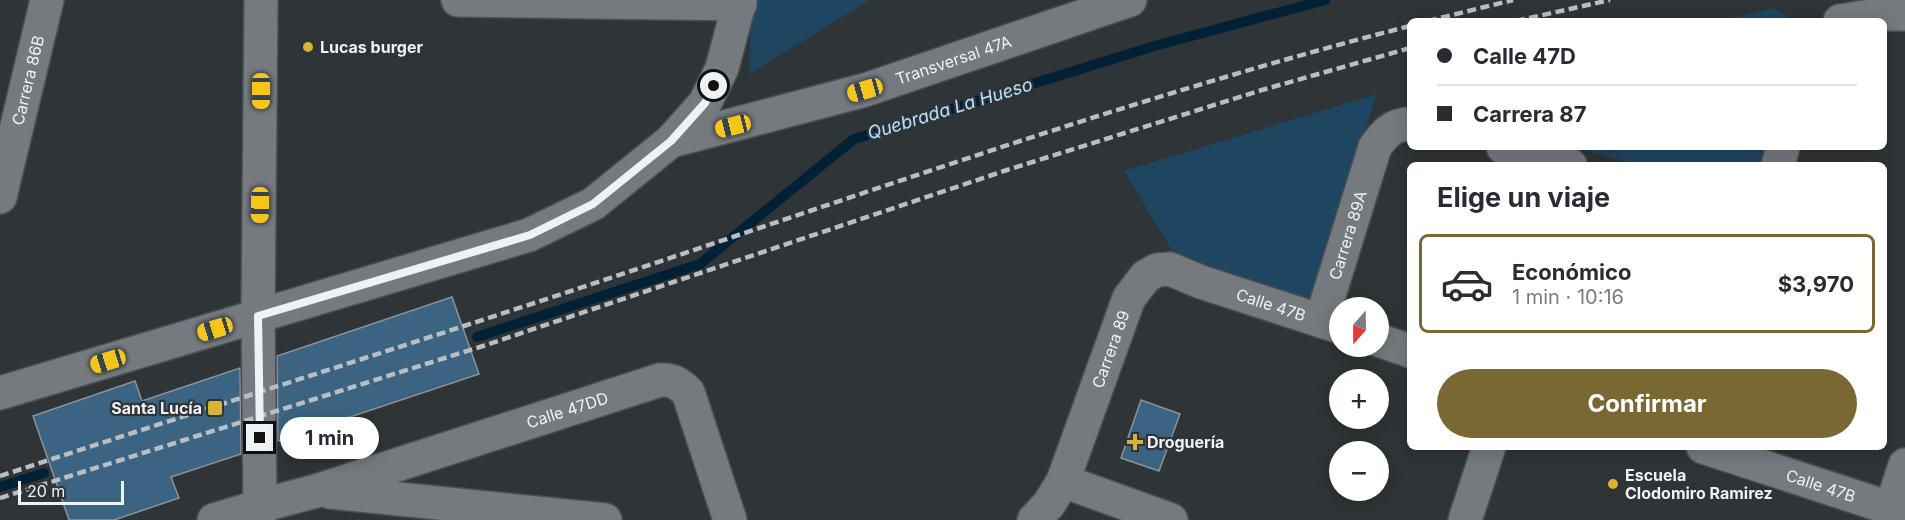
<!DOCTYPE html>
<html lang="es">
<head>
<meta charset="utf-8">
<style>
  body { margin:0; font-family:Inter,sans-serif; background:#f7f7f7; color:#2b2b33; height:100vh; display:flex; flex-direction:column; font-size:22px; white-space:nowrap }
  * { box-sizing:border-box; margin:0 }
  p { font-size:20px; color:#7c7c81 }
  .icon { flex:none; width:33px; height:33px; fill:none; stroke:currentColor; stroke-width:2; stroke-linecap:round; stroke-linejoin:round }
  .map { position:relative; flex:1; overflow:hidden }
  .side { position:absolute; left:1407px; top:162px; width:480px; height:288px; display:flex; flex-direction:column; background:#fff; border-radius:9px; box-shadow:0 3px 15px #0003 }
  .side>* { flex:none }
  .guide { position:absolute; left:1407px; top:18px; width:480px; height:132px; border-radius:9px; box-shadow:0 3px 15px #0003; display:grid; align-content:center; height:132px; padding:0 30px; background:#fff }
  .needle { width:39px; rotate:200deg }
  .buttons { position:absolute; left:1329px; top:297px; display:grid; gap:12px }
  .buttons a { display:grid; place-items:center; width:60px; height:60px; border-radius:50%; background:#fff; box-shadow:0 3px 15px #0003; font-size:30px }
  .scale { position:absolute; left:18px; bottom:15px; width:106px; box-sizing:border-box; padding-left:6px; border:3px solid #eff2f4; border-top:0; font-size:16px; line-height:21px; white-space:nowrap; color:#eff2f4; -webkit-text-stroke:4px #2f3437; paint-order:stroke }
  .end { position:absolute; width:27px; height:27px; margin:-14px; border:8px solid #eff2f4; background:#111; box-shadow:0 0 0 3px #111 }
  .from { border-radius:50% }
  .bubble { position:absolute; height:42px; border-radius:21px; background:#fff; box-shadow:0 3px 15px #0003; font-size:20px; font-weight:700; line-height:42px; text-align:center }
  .car { position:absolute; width:18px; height:36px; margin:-18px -9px; border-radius:8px; box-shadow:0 0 4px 2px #0007; background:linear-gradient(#f5c518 24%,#345 0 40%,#f5c518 0 76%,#345 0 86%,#f5c518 0) }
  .guide b { display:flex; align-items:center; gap:21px; height:57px; font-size:22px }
  .guide b+b { border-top:2px solid #e1e1e2 }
  .guide i { width:15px; height:15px; background:#2b2b33 }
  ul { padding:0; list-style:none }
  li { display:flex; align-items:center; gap:18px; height:99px; margin:0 12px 9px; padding:0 18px; border:3px solid transparent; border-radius:9px }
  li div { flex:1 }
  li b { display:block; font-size:22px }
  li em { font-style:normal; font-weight:700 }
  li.selected { border-color:#7a6833 }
  li>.icon { width:54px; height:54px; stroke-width:1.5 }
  h2 { padding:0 30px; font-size:27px; line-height:72px }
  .action { display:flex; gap:12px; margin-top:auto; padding:12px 30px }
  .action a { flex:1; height:69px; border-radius:36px; background:#7a6833; color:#fff; font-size:24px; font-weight:700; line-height:69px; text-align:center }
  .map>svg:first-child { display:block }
</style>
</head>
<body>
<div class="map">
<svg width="1905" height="520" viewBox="0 0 1905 520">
  <rect width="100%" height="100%" fill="#2f3437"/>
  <g fill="#1e4660">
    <polygon points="752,0 870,0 749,74"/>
    <polygon points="1774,8 1795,21 1719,21"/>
    <polygon points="1377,94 1310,299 1174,254 1124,171"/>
    <polygon points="1573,147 1767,147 1762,165 1638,165"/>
  </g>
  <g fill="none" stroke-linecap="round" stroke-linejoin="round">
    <g stroke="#012136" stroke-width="10">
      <polyline points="477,337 700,264 854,139 1158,45 1325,0"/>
      <polyline points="0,487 44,473"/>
    </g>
  </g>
  <g fill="#3a6482" stroke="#8d9297" stroke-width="1.5">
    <polygon points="452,297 479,374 278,441 277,356"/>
    <polygon points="240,368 241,454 171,477 179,498 114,520 69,520 33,416 135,381 142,401"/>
    <polygon points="1141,400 1180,414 1159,471 1121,458"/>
  </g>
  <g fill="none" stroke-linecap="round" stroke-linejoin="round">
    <defs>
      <g id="street">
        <polyline points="458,0 740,4"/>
        <polyline points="1840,21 1883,14 1905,14"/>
        <path id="s1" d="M 671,141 L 865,90 L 1130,0"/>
        <polyline points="1503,147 1570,165"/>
        <polyline points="1778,165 1783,147"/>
        <path id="s2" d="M 0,197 L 47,0"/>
        <polyline points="258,316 529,235 593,204 671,141 705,103 722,68 740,0"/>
        <path id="s3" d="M 1321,321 L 1375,147 C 1384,134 1393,124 1410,124"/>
        <polyline points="1378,340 1410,351"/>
        <path id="s4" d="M 1703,447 L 1905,513"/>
        <polyline points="1063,481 1171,520"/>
        <polyline points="330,492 605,520"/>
        <path id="s5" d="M 260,506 L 316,491 L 660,380 C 673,379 679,384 688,392 L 730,520"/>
        <polyline points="1891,508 1905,465"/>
        <path id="s6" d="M 1034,520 L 1049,504 L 1063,481 L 1129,298 L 1146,276 L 1157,270 L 1170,269 L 1201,282 L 1340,327"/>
        <polyline points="1465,520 1489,447"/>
      </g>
      <g id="secondary">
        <polyline points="0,393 258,316"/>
        <polyline points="214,520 260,506"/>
        <polyline points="259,520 260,506 258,316 261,0"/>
      </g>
    </defs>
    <use href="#street" stroke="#4b4f52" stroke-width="36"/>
    <use href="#secondary" stroke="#4b4f52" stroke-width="36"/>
    <use href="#street" stroke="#757a7f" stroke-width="33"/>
    <use href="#secondary" stroke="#757a7f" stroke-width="33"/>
    <g stroke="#bbbec0" stroke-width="4.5" stroke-dasharray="9 4.5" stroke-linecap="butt">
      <polyline points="1428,21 1513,0"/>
      <polyline points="1516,21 1610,0"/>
      <path d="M 0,476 C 226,402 453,331 679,255 C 921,174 1163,89 1410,26"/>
      <polyline points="0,498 483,346 1007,170 1262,90 1410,48"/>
    </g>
  </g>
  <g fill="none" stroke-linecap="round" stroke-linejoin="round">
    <polyline stroke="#eff2f4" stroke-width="8" points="260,438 258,316 530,235 593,204 671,141 705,103 714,86"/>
  </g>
  <g fill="#dab333" stroke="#2f3437" stroke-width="2">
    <circle cx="308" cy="47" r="6"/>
    <rect x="207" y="400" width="16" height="16" rx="3"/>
    <path d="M1132 433h6v6h6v6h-6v6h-6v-6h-6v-6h6z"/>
    <circle cx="1613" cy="484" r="6"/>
  </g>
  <g text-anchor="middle" stroke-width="4.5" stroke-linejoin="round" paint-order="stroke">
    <g font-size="16" font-weight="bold" fill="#eff2f4" stroke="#2f3437" text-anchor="start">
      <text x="320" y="53">Lucas burger</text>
      <text x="202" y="414" text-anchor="end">Santa Lucía</text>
      <text x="1147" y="448">Droguería</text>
      <text x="1625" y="481">Escuela<tspan x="1625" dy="18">Clodomiro Ramirez</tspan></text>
    </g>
    <g font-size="16" fill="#eff2f4" stroke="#2f3437">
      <text dy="6" stroke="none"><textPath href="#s1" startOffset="294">Transversal 47A</textPath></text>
      <text dy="6" stroke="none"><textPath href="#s2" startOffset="120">Carrera 86B</textPath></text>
      <text dy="6" stroke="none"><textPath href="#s3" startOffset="90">Carrera 89A</textPath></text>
      <text dy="6" stroke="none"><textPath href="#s6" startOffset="404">Calle 47B</textPath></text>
      <text dy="6" stroke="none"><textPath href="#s6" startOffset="189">Carrera 89</textPath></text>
      <text dy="6" stroke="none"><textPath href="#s5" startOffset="322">Calle 47DD</textPath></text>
      <text dy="6" stroke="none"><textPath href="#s4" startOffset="124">Calle 47B</textPath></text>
    </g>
    <g font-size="18" font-style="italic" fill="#b9e1ff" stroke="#2f3437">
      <text transform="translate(950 109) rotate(-17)" y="6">Quebrada La Hueso</text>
    </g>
  </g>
</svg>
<div class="buttons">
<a><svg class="needle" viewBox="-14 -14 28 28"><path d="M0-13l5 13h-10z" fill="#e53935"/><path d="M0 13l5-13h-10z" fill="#7c7c81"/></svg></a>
<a>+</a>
<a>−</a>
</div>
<div class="scale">20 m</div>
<i class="end from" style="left:714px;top:86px"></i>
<i class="end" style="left:260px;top:438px"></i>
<div class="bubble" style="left:280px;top:417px;width:99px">1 min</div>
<i class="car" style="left:865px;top:90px;rotate:254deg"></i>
<i class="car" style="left:261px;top:91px;rotate:180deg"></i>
<i class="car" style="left:733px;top:126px;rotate:256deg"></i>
<i class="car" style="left:260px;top:205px;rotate:181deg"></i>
<i class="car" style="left:215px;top:329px;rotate:253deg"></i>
<i class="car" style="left:108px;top:361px;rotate:253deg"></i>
<div class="guide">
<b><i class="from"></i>Calle 47D</b>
<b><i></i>Carrera 87</b>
</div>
<section class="side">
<h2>Elige un viaje</h2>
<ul>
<li class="selected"><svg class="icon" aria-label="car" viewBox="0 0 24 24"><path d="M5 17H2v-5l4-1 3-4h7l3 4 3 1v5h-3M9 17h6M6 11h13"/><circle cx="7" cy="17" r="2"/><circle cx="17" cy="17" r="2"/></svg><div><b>Económico</b><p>1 min · 10:16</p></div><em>$3,970</em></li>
</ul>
<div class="action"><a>Confirmar</a></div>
</section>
</div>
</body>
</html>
